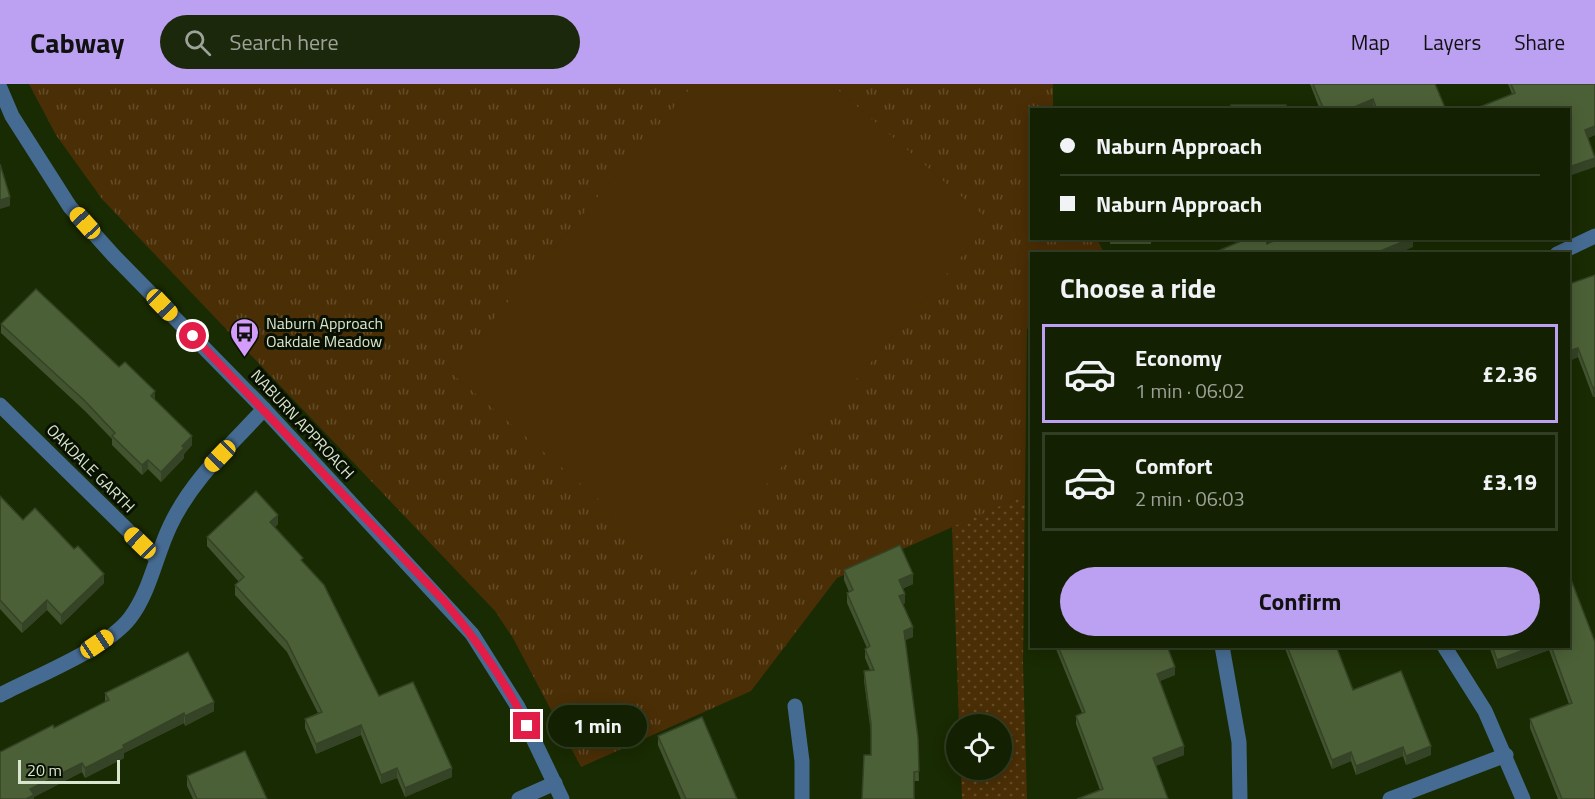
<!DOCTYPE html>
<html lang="en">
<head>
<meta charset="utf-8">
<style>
  body { margin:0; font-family:"Titillium Web",sans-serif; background:#1c280c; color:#f1f3f6; height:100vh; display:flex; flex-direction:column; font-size:22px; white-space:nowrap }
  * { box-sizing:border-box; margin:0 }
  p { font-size:20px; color:#9da399 }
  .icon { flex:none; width:33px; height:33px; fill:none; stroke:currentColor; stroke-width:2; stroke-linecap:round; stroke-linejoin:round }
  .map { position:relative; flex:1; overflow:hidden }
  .details { position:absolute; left:1030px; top:168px; width:540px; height:396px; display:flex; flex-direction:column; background:#132002; border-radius:0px; box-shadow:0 3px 15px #0003,0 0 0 2px #323e24 }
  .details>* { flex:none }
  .banner { position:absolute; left:1030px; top:24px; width:540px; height:132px; border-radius:0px; box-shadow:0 3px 15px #0003,0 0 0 2px #323e24; display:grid; align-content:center; height:132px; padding:0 30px; background:#132002 }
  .buttons { position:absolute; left:946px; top:630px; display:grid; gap:12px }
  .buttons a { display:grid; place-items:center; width:66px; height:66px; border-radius:50%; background:#132002; box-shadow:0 3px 15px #0003,0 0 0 2px #323e24; font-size:30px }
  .scale { position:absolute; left:18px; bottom:15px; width:102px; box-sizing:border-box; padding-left:6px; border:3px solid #d9e5ce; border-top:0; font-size:16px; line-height:21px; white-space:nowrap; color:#d9e5ce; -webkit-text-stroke:4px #091103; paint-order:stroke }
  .end { position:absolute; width:27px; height:27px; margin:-14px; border:8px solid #e11d48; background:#fff; box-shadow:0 0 0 3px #fff }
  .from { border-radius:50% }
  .bubble { position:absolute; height:42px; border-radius:21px; background:#132002; box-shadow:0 3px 15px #0003,0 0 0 2px #323e24; font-size:20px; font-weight:700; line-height:42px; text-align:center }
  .car { position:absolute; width:18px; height:36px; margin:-18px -9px; border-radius:8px; box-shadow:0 0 4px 2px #0007; background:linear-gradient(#f5c518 24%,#345 0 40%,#f5c518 0 76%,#345 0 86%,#f5c518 0) }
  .banner b { display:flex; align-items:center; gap:21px; height:57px; font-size:22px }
  .banner b+b { border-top:2px solid #323e24 }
  .banner i { width:15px; height:15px; background:#f1f3f6 }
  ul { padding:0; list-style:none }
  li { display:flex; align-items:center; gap:18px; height:99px; margin:0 12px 9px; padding:0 18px; border:3px solid #323e24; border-radius:0px }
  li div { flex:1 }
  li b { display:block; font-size:22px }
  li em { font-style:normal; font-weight:700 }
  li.selected { border-color:#bca0f2 }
  li>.icon { width:54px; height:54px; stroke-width:1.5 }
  h2 { padding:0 30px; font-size:27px; line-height:72px }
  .cta { display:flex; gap:12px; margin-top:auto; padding:12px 30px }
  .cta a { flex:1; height:69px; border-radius:36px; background:#bca0f2; color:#111; font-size:24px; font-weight:700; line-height:69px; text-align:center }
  header { display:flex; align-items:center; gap:36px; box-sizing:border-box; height:84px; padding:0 30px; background:#bca0f2; color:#111 }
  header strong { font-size:28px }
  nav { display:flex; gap:33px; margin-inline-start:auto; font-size:21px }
  .search { width:420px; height:54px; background:#1c280c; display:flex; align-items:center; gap:15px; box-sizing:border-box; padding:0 21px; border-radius:33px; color:#9da399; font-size:22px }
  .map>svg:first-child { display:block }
</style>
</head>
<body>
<header>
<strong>Cabway</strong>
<div class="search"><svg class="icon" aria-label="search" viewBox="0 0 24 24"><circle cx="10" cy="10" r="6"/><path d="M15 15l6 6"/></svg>Search here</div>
<nav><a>Map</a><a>Layers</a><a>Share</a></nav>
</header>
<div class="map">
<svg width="1595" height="715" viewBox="0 0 1595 715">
  <defs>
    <pattern id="grass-dots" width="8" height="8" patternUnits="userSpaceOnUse" patternTransform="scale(1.5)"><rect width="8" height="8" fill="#4a2e06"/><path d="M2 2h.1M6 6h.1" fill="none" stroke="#644c29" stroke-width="1.8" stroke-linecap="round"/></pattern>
    <pattern id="park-tufts" width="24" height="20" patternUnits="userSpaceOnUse" patternTransform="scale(1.5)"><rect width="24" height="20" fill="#4a2e06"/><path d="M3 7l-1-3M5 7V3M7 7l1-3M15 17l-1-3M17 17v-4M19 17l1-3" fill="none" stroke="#644c29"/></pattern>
  </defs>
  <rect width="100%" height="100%" fill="#192b02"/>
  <polygon fill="url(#grass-dots)" points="1025,411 1023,579 1027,715 962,715 961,686 1002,686 1002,640 959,640 952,442"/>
  <polygon fill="url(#park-tufts)" points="29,0 1053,0 1053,25 1032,26 1032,154 1097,155 1104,169 1032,170 1032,242 1027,245 1025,411 837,494 751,607 581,683 513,554 495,527 102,115 56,51"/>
  <polygon fill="#4a2e06" points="694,0 831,0 991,138 688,492 449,287"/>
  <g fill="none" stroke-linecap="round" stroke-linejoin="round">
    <g stroke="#466b92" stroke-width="15">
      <polyline points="0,4 12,32 70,123 114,172 264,325 472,550 518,623 562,715"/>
      <polyline points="1557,170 1595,152"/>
      <polyline points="0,321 156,474"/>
      <polyline points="1222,562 1239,658 1240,715"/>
      <polyline points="1444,562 1485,627 1523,715"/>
      <path d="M 0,611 C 36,592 106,565 130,534 C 150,508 156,471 170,442 C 192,395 230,362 264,325"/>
      <polyline points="795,622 802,677 802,715"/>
      <polyline points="519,715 555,699"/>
      <polyline points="1390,715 1506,671"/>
    </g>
  </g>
  <g fill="#41532f">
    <polygon points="1310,0 1435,0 1446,26 1374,26 1373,24 1369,26 1320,26"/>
    <polygon points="1508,0 1595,0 1595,51 1588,54 1595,83 1512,10"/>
    <rect x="1110" y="154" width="41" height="6"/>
    <polygon points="1595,191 1595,313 1593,313 1578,273 1569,277 1569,200"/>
    <polygon points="1,240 119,283 155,316 192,361 184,370 184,374 161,398 148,385 142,391 112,361 112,355 85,327 1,249"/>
    <polygon points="0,412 23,436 104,499 61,541 47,526 22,549 0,525"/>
    <polygon points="278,440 275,443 303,478 379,612 452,693 405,713 397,694 381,700 361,651 316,670 305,644 305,635 318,629 287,568 235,511 235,501 239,498 207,462 207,453"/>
    <polygon points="844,486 913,500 902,505 905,519 903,520 913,553 905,556 918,654 919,697 914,697 871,671 871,649 864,597 864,587 870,586 865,574 865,565 867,564 847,519 847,509 849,508 844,496"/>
    <polygon points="1056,562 1167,562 1175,591 1160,597 1184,671 1155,682 1100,706 1076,640 1076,632 1082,629 1056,565"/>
    <polygon points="1284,562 1336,562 1353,606 1431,671 1406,681 1403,672 1356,691 1351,677 1332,685"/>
    <polygon points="1489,562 1569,562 1595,715 1558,715 1530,644 1530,635 1569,620 1549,566 1497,585"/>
    <polygon points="105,609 214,627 185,642 184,639 124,669 124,674 85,694 82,688 34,713 34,715 0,715 54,644 105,618"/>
    <polygon points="658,652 737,715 681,715 658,661"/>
    <polygon points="187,692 267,715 193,715 187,702"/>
  </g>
  <g fill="#354326">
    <polygon points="1373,15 1373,24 1369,26 1347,26"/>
    <polygon points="1595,42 1595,51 1585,55 1585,46"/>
    <polygon points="1595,74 1595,83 1569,92 1569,83"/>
    <polygon points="10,113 10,122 0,125 0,116"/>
    <polygon points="1412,154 1413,154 1413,163 1397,170 1373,170"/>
    <polygon points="1578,264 1578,273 1569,277 1569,267"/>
    <polygon points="1595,303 1595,313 1593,313 1593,304"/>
    <polygon points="155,307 155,317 151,312"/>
    <polygon points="192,352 192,361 184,370 184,374 161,398 161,388 182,362"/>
    <polygon points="148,376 148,385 142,391 142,381"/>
    <polygon points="278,431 278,440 270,448 270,438"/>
    <polygon points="104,490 104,499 61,541 61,531"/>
    <polygon points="913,490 913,500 899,506 899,496"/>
    <polygon points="905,510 905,519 899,522 899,512"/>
    <polygon points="47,516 47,526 22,549 22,540"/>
    <polygon points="913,543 913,553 904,557 904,547"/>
    <polygon points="1534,562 1549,562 1549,566 1497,585 1497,576"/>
    <polygon points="1175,583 1175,591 1157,598 1157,590"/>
    <polygon points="214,618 214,627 185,642 185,632"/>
    <polygon points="184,629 184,639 124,669 124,674 85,694 85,684 123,661"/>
    <polygon points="361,641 361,651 316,670 316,660"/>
    <polygon points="1184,662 1184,671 1153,683 1153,674"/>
    <polygon points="1431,662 1431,671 1406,681 1406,672"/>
    <polygon points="1403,663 1403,672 1356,691 1356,682"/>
    <polygon points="1351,668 1351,677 1332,685 1332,676"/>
    <polygon points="82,679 82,688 34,713 34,715 26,715 30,705"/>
    <polygon points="397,684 397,694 381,700 381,691"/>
    <polygon points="452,684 452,693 405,713 405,704"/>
  </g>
  <g fill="#4c6037" stroke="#354326" stroke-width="1.5">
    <polygon points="1313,0 1435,0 1446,26 1377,26 1373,15 1347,26 1324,26"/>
    <polygon points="1511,0 1595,0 1595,42 1585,46 1595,74 1569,83 1569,26 1472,26 1515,9"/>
    <rect x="1231" y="21" width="55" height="5"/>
    <polygon points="0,80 10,113 0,116"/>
    <polygon points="1248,154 1265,154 1267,160 1280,154 1412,154 1373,170 1211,170"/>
    <polygon points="1595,191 1595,303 1593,304 1578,264 1569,267 1569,200"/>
    <polygon points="36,205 119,283 125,278 155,307 151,312 192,352 182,362 184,364 161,388 148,376 142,381 112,352 115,349 85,317 1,240"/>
    <polygon points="256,407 278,431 270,438 303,474 301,476 324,501 379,612 413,598 452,684 405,704 397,684 381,691 361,641 316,660 305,635 322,628 287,558 235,501 244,493 207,453"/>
    <polygon points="0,412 23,436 35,424 74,465 78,462 104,490 61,531 47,516 22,540 0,516"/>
    <polygon points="900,461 913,490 899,496 905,510 899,512 913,543 904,547 918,654 919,687 914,688 914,715 862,715 864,671 871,671 871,640 864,587 874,586 865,565 870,562 847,509 853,506 844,486"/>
    <polygon points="1569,493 1570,493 1595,558 1595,715 1562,715 1530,635 1572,619 1551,562 1569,562"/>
    <polygon points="1058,562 1167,562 1175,583 1157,590 1184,662 1153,674 1168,715 1077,715 1103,705 1076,632 1085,628"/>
    <polygon points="1287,562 1336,562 1353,606 1401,587 1431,662 1406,672 1403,663 1356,682 1351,668 1332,676"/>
    <polygon points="1492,562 1534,562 1497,576"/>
    <polygon points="188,568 214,618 185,632 184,629 123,661 124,664 85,684 82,679 30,705 34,711 26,715 0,715 0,668 53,641 54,644 109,616 105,609"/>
    <polygon points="702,633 737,715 686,715 658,652"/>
    <polygon points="245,667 267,715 197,715 187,692"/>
  </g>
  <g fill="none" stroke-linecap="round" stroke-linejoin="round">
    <path stroke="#e11d48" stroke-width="8" d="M 193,252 L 444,517 C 477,556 505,597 527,642"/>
  </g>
  <defs>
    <symbol id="bus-pin" viewBox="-11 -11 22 30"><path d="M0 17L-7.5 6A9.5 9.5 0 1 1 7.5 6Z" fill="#d49cfb" stroke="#091103"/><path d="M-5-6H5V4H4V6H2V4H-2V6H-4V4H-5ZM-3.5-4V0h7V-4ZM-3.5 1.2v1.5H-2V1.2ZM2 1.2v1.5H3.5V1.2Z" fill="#111"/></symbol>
  </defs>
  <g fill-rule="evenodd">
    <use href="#bus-pin" x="228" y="232" width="33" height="45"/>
  </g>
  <g text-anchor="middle" stroke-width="6" stroke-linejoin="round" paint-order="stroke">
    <g font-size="16" fill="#d9e5ce" stroke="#091103" text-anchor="start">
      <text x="266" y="245">Naburn Approach<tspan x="266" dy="18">Oakdale Meadow</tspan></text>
    </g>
    <g font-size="16" fill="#d9e5ce" stroke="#091103">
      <text transform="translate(303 340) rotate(47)" y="6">NABURN APPROACH</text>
      <text transform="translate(91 384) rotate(45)" y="6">OAKDALE GARTH</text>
    </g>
  </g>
</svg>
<div class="buttons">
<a><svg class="icon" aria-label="locate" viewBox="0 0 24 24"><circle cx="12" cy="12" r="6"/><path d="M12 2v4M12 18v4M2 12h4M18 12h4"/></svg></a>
</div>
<div class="scale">20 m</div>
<i class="end from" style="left:193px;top:252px"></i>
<i class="end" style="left:527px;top:642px"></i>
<div class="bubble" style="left:548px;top:621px;width:99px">1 min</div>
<i class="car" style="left:85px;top:139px;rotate:318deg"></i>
<i class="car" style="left:162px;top:221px;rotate:136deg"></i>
<i class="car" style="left:220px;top:372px;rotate:224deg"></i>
<i class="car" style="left:140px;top:459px;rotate:314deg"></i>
<i class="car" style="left:97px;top:560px;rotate:56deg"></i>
<div class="banner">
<b><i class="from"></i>Naburn Approach</b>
<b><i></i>Naburn Approach</b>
</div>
<section class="details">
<h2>Choose a ride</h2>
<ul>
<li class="selected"><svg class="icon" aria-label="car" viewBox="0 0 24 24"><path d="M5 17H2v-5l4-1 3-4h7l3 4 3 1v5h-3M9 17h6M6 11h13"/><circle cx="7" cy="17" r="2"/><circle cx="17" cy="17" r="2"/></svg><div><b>Economy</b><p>1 min · 06:02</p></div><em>£2.36</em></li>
<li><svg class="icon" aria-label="car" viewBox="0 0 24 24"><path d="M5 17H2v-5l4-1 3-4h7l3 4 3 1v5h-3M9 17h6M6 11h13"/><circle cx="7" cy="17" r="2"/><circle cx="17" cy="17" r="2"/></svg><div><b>Comfort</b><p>2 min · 06:03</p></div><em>£3.19</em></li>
</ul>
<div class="cta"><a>Confirm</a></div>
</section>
</div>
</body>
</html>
